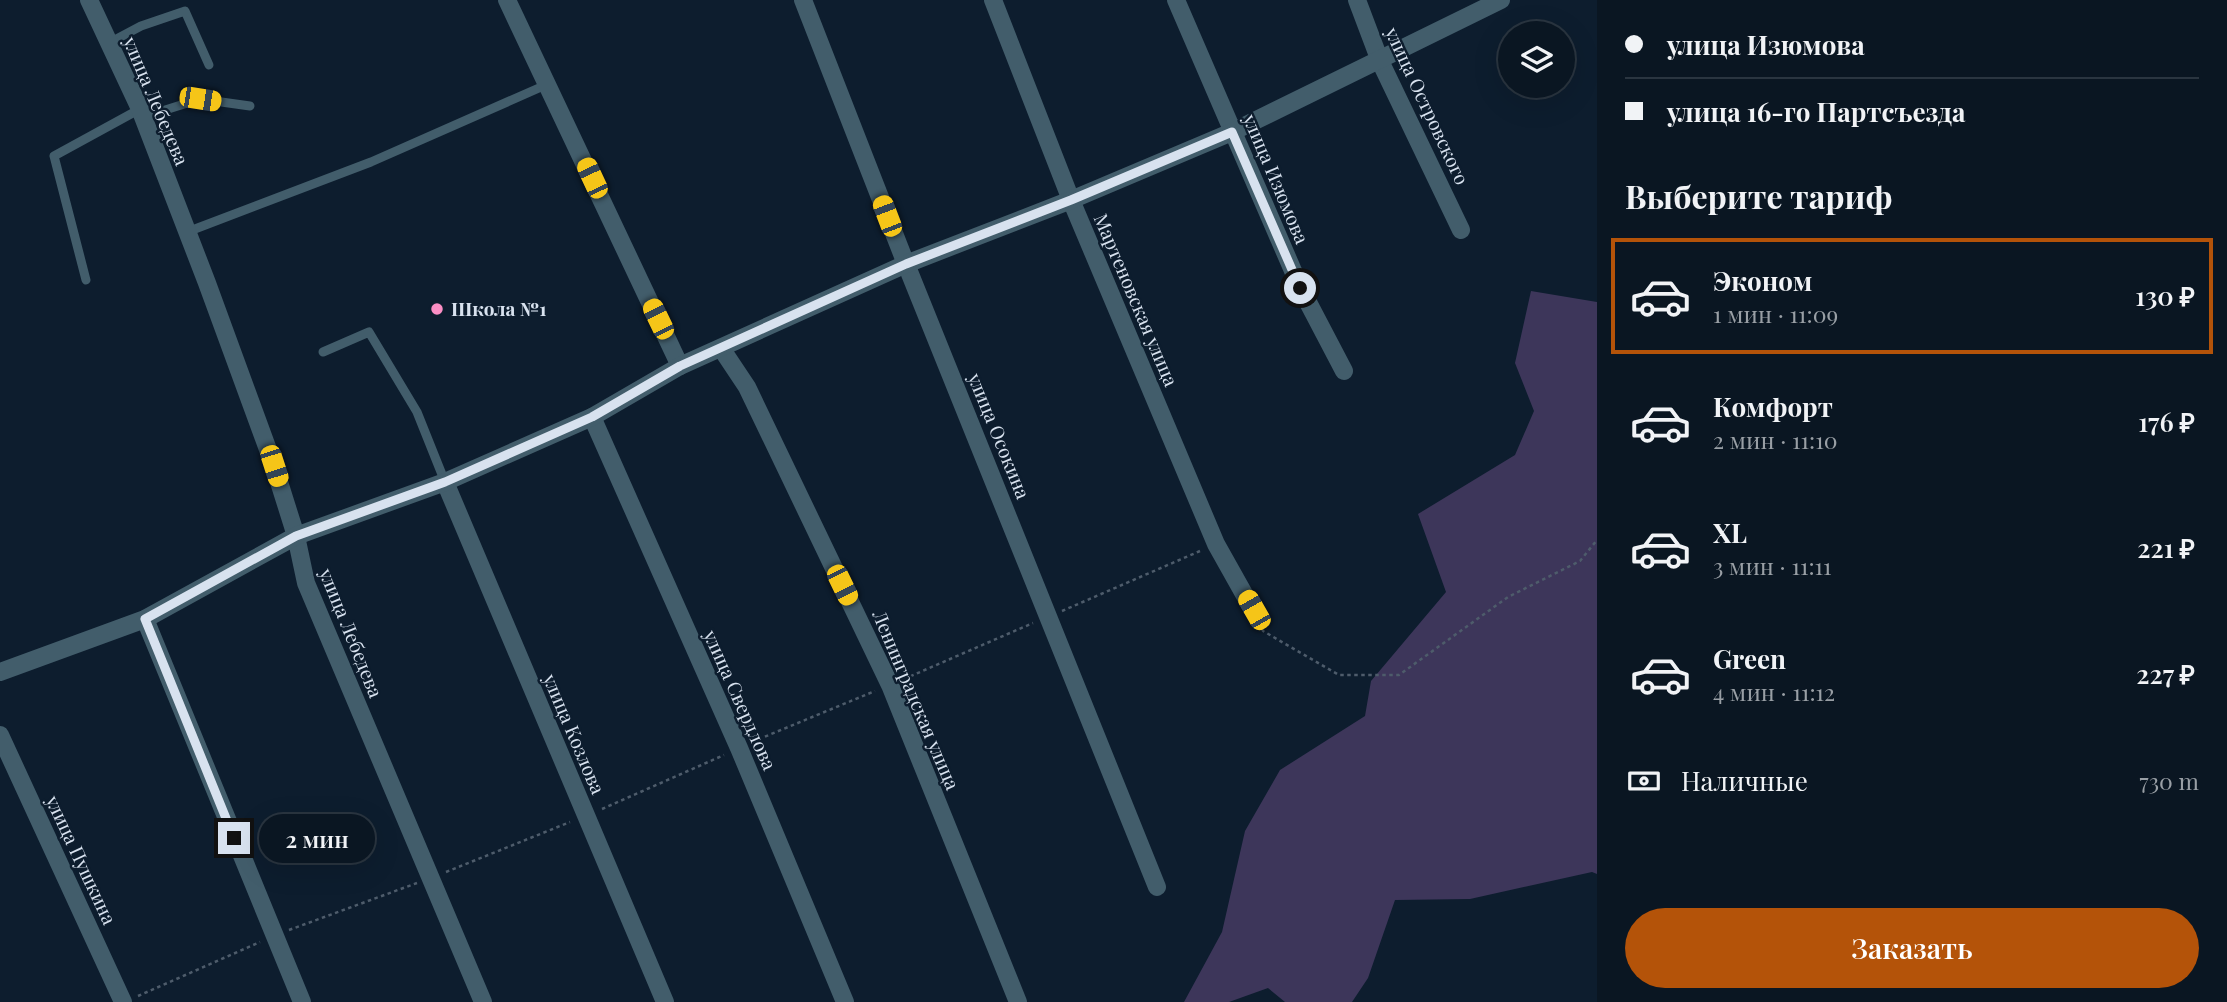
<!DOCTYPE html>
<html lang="ru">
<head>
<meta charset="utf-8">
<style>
  body { margin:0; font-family:"Playfair Display",serif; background:#18232f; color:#f1f3f6; height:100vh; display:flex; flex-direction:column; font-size:26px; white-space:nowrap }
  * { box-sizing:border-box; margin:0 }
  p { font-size:23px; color:#999fa5 }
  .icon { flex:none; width:38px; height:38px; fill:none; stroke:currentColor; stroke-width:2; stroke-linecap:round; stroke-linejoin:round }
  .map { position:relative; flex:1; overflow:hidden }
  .side { display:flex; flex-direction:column; background:#0a1622; width:630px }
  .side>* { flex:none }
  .top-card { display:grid; align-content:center; height:154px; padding:0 28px; background:#0a1622 }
  .tools { position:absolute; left:1498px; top:21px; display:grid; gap:14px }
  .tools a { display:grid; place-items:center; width:77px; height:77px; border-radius:50%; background:#0a1622; box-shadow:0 7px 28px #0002,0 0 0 2px #2a3540; font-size:35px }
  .end { position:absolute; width:32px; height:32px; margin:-16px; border:9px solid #d8e2ef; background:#111; box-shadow:0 0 0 4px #111 }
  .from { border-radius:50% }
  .bubble { position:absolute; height:49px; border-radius:24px; background:#0a1622; box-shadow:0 7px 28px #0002,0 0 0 2px #2a3540; font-size:23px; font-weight:600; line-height:49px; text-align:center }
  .car { position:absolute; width:21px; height:42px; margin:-21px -10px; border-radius:9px; box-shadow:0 0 5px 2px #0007; background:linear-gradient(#f5c518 24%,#345 0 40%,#f5c518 0 76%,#345 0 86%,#f5c518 0) }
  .top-card b { display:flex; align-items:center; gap:24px; height:66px; font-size:26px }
  .top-card b+b { border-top:2px solid #2a3540 }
  .top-card i { width:18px; height:18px; background:#f1f3f6 }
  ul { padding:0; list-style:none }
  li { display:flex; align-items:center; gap:21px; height:116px; margin:0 14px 10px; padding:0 14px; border:4px solid transparent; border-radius:0px }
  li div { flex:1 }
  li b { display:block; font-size:26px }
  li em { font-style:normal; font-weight:600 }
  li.on { border-color:#b45309 }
  li>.icon { width:63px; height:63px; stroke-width:1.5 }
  h2 { padding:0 28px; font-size:32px; line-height:84px }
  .pay { display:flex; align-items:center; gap:18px; height:77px; padding:0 28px; font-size:26px }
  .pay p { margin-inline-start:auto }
  .action { display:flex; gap:14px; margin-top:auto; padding:14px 28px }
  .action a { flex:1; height:80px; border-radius:42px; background:#b45309; color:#fff; font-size:28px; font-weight:600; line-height:80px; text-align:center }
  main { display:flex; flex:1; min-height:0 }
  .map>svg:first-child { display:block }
</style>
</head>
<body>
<main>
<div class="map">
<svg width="1597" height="1002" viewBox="0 0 1597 1002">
  <rect width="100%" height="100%" fill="#0d1d2e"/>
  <polygon fill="#3d365a" points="1531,291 1597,302 1597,874 1592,872 1470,899 1395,900 1368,978 1352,1002 1285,1002 1268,988 1229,1002 1184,1002 1222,932 1245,831 1280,770 1365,716 1371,681 1446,592 1418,514 1515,455 1534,411 1515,363"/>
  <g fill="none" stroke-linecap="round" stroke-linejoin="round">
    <g stroke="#4e5c6b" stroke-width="2.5" stroke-dasharray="3.5 3.5" stroke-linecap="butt">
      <polyline points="1062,611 1200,551"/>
      <polyline points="1259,623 1263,631 1339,675 1399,675 1508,597 1580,561 1597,540"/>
      <polyline points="904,679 1033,623"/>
      <polyline points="752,742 875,691"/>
      <polyline points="602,809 724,755"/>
      <polyline points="446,872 570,822"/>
      <polyline points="289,930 417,883"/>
      <polyline points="138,996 260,942"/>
    </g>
    <g stroke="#425d6b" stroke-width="9">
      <polyline points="109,43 141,26 185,11 209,65"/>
      <polyline points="143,117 200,99 250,106"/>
      <polyline points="187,232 371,162 548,84"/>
      <polyline points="86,280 54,156 140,109"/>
      <polyline points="323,352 369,332 417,412 445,482"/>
    </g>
    <g stroke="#425d6b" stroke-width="18">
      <polyline points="89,0 140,109 207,283 274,466 296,536 306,583 483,1002"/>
      <polyline points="507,0 680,366"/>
      <polyline points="803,0 906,264 1157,887"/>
      <polyline points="993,0 1071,200 1216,544 1253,610"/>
      <polyline points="1176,0 1300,287 1344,371"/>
      <polyline points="1357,0 1380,61 1461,230"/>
      <polyline points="721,348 747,387 890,685 1018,1002"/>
      <polyline points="592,417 739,748 845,1002"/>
      <polyline points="445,482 665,1002"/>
      <polyline points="145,619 302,1002"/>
      <polyline points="0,672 145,619 296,536 445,482 592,417 680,366 906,264 1071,200 1232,132 1501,0"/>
      <polyline points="0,735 123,1002"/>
    </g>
  </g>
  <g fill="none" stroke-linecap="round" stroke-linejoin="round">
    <polyline stroke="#d8e2ef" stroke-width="9" points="234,838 145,619 296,536 445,482 592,417 680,366 906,264 1071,200 1232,132 1300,288"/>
  </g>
  <circle fill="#fb8fc5" stroke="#0d1d2e" stroke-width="2.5" cx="437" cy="309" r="7"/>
  <g text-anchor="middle" stroke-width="5" stroke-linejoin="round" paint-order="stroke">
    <g font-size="19" fill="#d8e2ef" stroke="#0d1d2e">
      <text transform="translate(156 101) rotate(67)" y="7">улица Лебедева</text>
      <text transform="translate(1427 106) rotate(65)" y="7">улица Островского</text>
      <text transform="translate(1276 179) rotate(67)" y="7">улица Изюмова</text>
      <text transform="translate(1136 300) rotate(67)" y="7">Мартеновская улица</text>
      <text transform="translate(999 436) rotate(68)" y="7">улица Осокина</text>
      <text transform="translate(351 633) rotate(68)" y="7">улица Лебедева</text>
      <text transform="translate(740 700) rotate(66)" y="7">улица Свердлова</text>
      <text transform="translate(916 700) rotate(67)" y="7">Ленинградская улица</text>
      <text transform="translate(574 734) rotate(67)" y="7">улица Козлова</text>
      <text transform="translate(81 860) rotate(65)" y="7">улица Пушкина</text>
    </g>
    <g font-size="19" font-weight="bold" fill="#d8e2ef" stroke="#0d1d2e" text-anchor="start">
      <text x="451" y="316">Школа №1</text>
    </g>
  </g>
</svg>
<div class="tools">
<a><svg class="icon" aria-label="layers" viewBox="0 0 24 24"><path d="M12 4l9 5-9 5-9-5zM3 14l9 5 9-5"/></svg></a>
</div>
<i class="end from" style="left:1300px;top:288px"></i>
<i class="end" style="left:234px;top:838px"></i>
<div class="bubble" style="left:259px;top:814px;width:116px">2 мин</div>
<i class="car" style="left:200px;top:99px;rotate:99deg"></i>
<i class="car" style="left:592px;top:178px;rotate:335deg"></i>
<i class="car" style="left:887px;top:216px;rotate:339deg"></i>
<i class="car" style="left:658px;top:319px;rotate:334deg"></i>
<i class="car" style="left:274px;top:466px;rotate:162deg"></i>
<i class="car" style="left:842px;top:585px;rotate:154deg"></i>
<i class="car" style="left:1254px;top:610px;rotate:330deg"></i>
</div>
<section class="side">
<div class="top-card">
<b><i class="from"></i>улица Изюмова</b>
<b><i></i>улица 16-го Партсъезда</b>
</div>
<h2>Выберите тариф</h2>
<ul>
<li class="on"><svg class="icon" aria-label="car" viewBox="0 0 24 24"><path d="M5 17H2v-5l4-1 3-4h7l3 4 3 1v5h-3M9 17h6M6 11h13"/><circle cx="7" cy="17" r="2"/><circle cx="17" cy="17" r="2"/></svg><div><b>Эконом</b><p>1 мин · 11:09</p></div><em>130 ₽</em></li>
<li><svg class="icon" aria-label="car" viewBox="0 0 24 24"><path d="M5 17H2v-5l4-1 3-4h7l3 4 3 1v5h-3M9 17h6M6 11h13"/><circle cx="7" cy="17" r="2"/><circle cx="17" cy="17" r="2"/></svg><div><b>Комфорт</b><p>2 мин · 11:10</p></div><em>176 ₽</em></li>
<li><svg class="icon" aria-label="car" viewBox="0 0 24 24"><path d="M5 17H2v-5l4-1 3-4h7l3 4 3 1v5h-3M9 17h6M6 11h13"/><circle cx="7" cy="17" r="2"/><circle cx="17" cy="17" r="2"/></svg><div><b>XL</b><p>3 мин · 11:11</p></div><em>221 ₽</em></li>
<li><svg class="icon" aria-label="car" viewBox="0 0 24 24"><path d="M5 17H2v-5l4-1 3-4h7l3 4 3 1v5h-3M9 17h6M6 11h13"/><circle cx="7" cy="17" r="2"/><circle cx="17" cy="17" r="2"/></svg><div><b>Green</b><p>4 мин · 11:12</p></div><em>227 ₽</em></li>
</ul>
<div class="pay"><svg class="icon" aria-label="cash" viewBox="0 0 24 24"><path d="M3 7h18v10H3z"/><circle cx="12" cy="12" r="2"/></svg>Наличные<p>730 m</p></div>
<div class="action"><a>Заказать</a></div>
</section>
</main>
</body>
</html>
